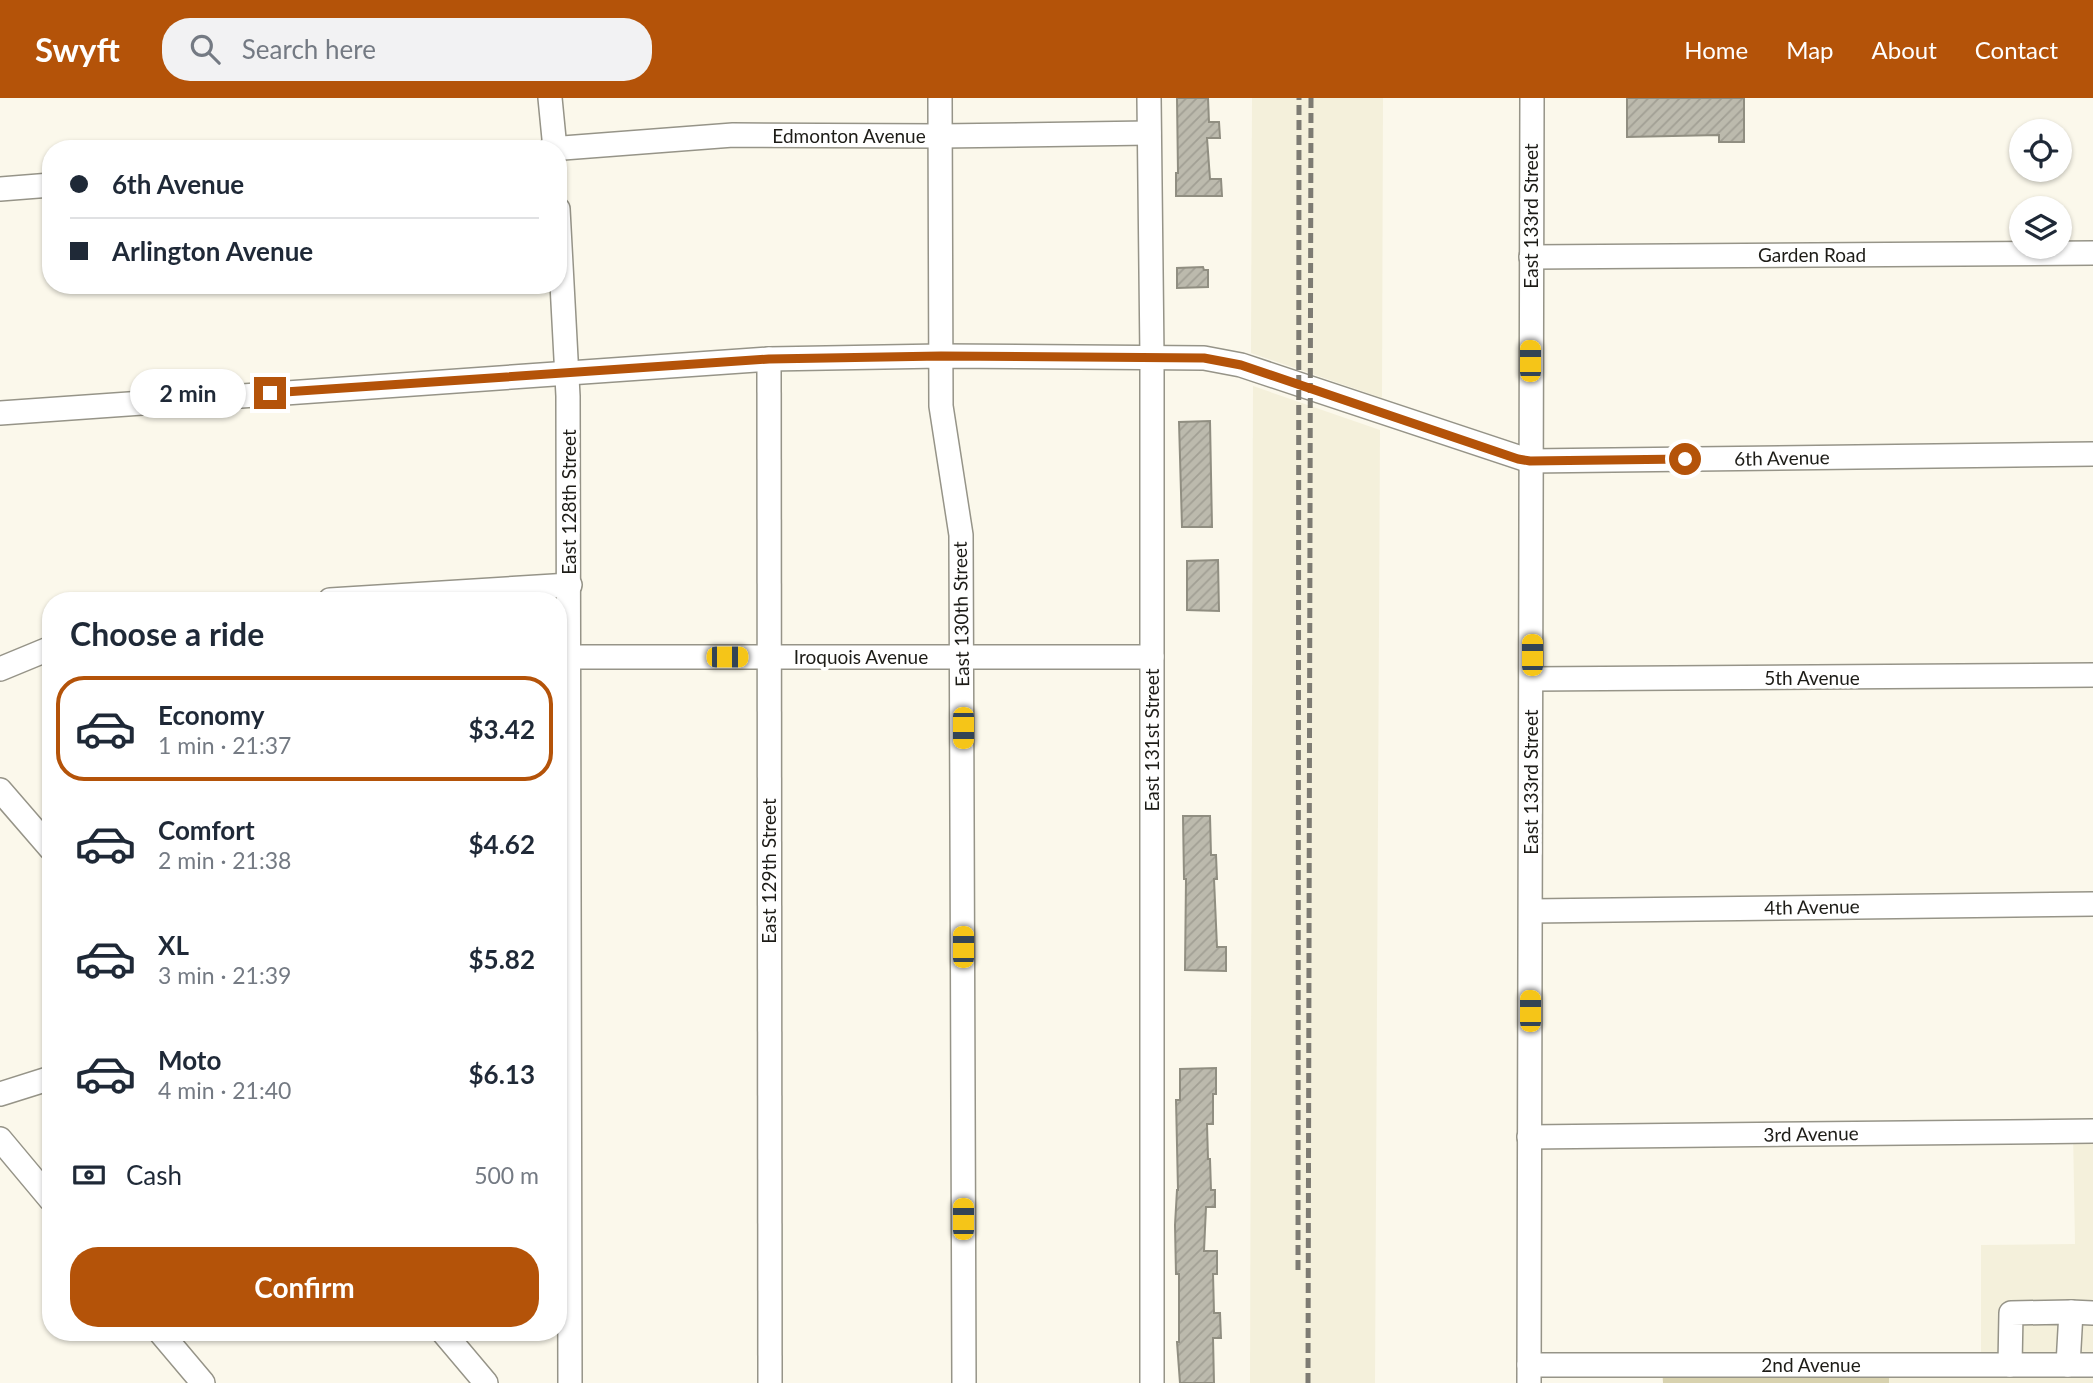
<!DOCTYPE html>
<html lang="en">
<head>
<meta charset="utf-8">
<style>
  body { margin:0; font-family:Lato,sans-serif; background:#f2f2f3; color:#1f2937; height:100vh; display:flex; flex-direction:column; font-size:26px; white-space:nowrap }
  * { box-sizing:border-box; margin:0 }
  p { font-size:23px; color:#747a83 }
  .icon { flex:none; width:38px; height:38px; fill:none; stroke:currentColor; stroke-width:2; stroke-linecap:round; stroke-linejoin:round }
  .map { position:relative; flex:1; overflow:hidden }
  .drawer { position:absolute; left:42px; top:494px; width:525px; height:749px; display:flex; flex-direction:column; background:#fff; border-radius:28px; box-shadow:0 2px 5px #0004 }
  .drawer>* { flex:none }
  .hud { position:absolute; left:42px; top:42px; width:525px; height:154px; border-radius:28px; box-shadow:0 2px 5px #0004; display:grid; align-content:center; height:154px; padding:0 28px; background:#fff }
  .controls { position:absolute; left:2009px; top:21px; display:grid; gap:14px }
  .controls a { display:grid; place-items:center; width:63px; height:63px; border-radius:50%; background:#fff; box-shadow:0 2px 5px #0004; font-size:35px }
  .end { position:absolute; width:32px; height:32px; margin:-16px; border:9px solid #b45309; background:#fff; box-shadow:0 0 0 4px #fff }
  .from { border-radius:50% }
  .bubble { position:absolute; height:49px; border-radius:24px; background:#fff; box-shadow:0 2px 5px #0004; font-size:23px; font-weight:700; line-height:49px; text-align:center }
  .car { position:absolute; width:21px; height:42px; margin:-21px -10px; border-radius:9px; box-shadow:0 0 5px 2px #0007; background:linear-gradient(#f5c518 24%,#345 0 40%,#f5c518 0 76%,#345 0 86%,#f5c518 0) }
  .hud b { display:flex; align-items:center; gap:24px; height:66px; font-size:26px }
  .hud b+b { border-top:2px solid #e0e1e3 }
  .hud i { width:18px; height:18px; background:#1f2937 }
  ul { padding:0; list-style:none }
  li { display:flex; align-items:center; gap:21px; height:105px; margin:0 14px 10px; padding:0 14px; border:4px solid transparent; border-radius:28px }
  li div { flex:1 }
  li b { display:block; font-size:26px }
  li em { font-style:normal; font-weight:700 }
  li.selected { border-color:#b45309 }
  li>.icon { width:63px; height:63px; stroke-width:1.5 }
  h2 { padding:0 28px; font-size:32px; line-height:84px }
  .pay { display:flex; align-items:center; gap:18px; height:77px; padding:0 28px; font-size:26px }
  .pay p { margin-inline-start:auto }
  .cta { display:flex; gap:14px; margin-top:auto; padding:14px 28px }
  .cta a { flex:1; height:80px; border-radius:28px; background:#b45309; color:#fff; font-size:28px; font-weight:700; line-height:80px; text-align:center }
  header { display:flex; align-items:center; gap:42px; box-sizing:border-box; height:98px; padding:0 35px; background:#b45309; color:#fff }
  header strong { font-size:33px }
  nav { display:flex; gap:38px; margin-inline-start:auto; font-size:24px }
  .search { width:490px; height:63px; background:#f2f2f3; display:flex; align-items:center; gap:18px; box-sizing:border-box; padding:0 24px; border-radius:28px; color:#747a83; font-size:26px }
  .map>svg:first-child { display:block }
</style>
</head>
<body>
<header>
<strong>Swyft</strong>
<div class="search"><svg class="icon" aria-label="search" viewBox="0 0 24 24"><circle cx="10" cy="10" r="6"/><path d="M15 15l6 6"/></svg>Search here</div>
<nav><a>Home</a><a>Map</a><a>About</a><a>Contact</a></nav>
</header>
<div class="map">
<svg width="2093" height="1285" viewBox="0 0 2093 1285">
  <defs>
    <pattern id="building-hatch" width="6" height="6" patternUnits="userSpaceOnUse" patternTransform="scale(1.75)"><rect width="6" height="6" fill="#bcbaad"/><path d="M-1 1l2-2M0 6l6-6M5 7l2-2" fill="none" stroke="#a19f94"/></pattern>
  </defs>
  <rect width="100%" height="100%" fill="#fbf8eb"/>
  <g fill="#f4f0db">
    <polygon points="1252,0 1383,0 1382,300 1251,255"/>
    <polygon points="1253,288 1380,332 1375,1285 1250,1285"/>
    <polygon points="2073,1033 2093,1033 2093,1285 1889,1285 1889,1267 1981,1267 1981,1147 2075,1146"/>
  </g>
  <polygon fill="#d8d2af" points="1662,1267 1889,1267 1889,1285 1663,1285"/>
  <g fill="url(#building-hatch)" stroke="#908e81" stroke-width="2">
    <polygon points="1177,0 1208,0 1209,24 1219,24 1220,40 1207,40 1210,81 1221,81 1222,98 1176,98 1176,75 1178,75"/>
    <polygon points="1627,0 1744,0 1744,44 1719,44 1719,37 1627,39"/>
    <polygon points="1203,169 1204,172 1208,172 1208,189 1177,190 1177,170"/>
    <polygon points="1210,323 1212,429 1182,429 1179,324"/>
    <polygon points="1218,462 1219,513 1187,512 1187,463"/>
    <polygon points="1183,718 1210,718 1211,757 1216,757 1217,781 1214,781 1217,849 1226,849 1226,873 1185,872 1186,781 1184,781"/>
    <polygon points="1216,970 1216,996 1213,996 1213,1026 1207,1026 1208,1061 1210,1061 1211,1092 1215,1092 1215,1109 1206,1109 1204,1153 1217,1153 1217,1176 1213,1176 1214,1215 1220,1215 1221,1240 1213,1240 1214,1285 1180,1285 1177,1244 1179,1244 1179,1176 1176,1176 1175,1127 1177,1092 1178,1092 1176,1002 1180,1002 1180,971"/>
  </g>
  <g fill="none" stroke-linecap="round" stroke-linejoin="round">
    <defs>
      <g id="minor">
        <polyline points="550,0 555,51"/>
        <polyline points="940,0 941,308 961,437 964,1285"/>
        <polyline points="1149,0 1152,259 1152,1285"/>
        <polyline points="550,51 733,37 940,38 1149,35"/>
        <polyline points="0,91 51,87"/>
        <polyline points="558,111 568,298 570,1285"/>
        <polyline points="1531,159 2093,155"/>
        <polyline points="769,261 770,1285"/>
        <polyline points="0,315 769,261 941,258 1204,260 1241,267 1530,363 2093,356"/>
        <polyline points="330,502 570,487"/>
        <polyline points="570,559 1152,559"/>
        <polyline points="0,571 51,550"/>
        <polyline points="1532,581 2093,577"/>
        <polyline points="0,692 51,751"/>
        <polyline points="1531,813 2093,806"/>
        <polyline points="0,996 51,980"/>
        <polyline points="1529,1039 2093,1033"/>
        <polyline points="0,1041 51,1102"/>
        <polyline points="2071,1214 2093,1215"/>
        <polyline points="160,1234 203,1285"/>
        <polyline points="443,1234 486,1285"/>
        <polyline points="1529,1267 2093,1267"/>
        <polyline points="2010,1267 2011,1215 2071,1214 2068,1267"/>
        <polyline points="1529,1285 1532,0"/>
      </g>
    </defs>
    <use href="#minor" stroke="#969488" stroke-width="26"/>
    <use href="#minor" stroke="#fff" stroke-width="23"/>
    <g stroke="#7d7b73" stroke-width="5" stroke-dasharray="10 5" stroke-linecap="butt">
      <polyline points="1298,1172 1299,0"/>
      <polyline points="1308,1285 1311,0"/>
    </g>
  </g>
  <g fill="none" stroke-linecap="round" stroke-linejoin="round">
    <polyline stroke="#b45309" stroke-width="9" points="270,295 769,261 941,258 1204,260 1241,267 1518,361 1530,363 1685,361"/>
  </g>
  <g text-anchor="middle" stroke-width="7" stroke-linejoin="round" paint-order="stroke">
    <g font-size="19" fill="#1d1c17" stroke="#fff">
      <text x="849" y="45">Edmonton Avenue</text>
      <text transform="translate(1531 118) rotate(-90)" y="7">East 133rd Street</text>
      <text x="1812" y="164">Garden Road</text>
      <text transform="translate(1782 360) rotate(-1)" y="7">6th Avenue</text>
      <text transform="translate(569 404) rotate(-90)" y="7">East 128th Street</text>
      <text transform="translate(961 516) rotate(-91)" y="7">East 130th Street</text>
      <text x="861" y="566">Iroquois Avenue</text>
      <text x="1812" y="587">5th Avenue</text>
      <text transform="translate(1152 642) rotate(-90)" y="7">East 131st Street</text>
      <text transform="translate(1531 684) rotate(-90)" y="7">East 133rd Street</text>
      <text transform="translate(769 773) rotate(-90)" y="7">East 129th Street</text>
      <text transform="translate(1812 809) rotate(-1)" y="7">4th Avenue</text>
      <text transform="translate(1811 1036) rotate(-1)" y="7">3rd Avenue</text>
      <text x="1811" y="1274">2nd Avenue</text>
    </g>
  </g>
</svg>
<div class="controls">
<a><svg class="icon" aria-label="locate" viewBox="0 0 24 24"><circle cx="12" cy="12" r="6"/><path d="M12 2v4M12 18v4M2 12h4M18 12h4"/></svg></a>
<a><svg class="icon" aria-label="layers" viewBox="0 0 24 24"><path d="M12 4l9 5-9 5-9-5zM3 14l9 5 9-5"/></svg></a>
</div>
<i class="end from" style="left:1685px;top:361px"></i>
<i class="end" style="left:270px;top:295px"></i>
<div class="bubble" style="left:130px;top:271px;width:116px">2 min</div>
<i class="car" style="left:1530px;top:263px;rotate:0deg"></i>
<i class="car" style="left:1532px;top:557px;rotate:0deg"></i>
<i class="car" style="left:727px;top:559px;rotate:90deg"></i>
<i class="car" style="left:963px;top:630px;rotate:180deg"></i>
<i class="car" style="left:963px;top:849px;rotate:0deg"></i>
<i class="car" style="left:1530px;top:913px;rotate:0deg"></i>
<i class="car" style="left:963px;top:1121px;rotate:0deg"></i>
<div class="hud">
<b><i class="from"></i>6th Avenue</b>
<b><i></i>Arlington Avenue</b>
</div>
<section class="drawer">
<h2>Choose a ride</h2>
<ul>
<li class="selected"><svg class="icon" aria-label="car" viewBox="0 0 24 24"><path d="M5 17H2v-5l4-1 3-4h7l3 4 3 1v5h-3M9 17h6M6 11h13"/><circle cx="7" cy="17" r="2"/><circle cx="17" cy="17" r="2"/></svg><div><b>Economy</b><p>1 min · 21:37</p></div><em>$3.42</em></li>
<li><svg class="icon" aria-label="car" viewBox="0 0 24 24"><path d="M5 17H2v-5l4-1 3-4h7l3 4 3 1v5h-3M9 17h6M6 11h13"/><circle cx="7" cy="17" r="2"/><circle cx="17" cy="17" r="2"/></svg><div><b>Comfort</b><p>2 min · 21:38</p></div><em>$4.62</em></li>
<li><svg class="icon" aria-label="car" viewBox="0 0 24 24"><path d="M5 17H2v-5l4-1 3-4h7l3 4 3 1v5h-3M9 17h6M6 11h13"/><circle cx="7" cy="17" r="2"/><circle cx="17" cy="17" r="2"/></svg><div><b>XL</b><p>3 min · 21:39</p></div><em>$5.82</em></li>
<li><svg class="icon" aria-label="car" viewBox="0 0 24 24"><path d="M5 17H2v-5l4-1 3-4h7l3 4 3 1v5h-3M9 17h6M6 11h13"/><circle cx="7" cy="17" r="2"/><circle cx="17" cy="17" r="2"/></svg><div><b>Moto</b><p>4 min · 21:40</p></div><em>$6.13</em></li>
</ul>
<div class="pay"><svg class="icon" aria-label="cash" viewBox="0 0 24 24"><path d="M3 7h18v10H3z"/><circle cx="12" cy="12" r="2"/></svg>Cash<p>500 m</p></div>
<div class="cta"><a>Confirm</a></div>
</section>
</div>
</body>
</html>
